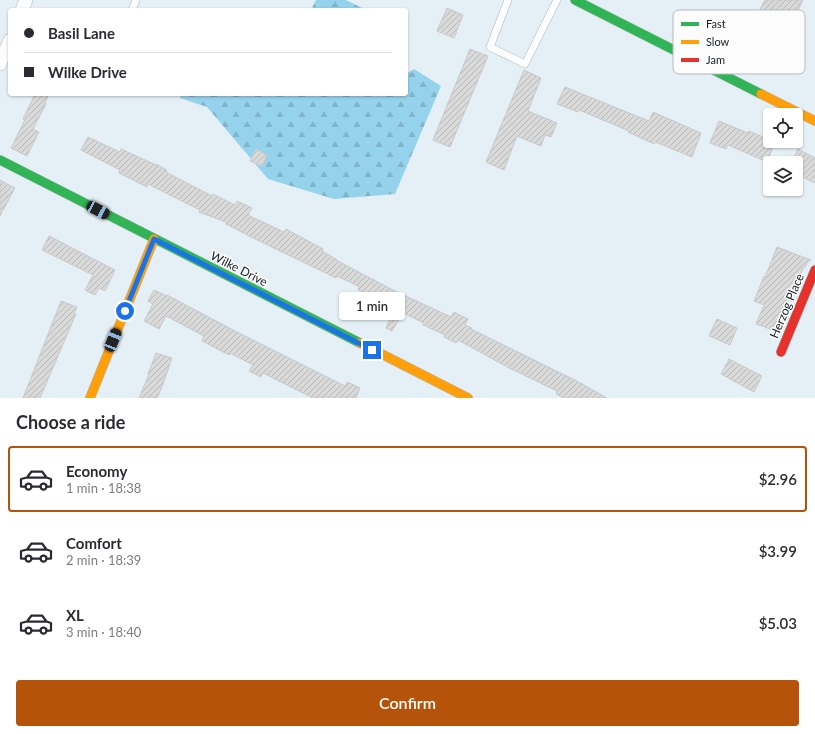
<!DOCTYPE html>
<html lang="en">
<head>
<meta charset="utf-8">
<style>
  body { margin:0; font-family:Lato,sans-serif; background:#f2f2f3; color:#2b2b33; height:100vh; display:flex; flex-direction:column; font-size:15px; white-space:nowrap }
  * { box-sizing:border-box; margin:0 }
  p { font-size:13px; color:#7c7c81 }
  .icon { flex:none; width:22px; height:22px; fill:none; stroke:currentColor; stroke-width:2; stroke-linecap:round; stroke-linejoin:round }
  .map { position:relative; height:398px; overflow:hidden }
  .drawer { display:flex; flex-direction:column; background:#fff; flex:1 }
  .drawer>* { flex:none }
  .top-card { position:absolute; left:8px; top:8px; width:400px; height:88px; border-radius:4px; box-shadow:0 1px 3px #0004; display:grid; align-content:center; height:88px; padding:0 16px; background:#fff }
  .buttons { position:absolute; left:763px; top:108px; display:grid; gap:8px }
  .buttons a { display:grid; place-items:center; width:40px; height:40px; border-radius:4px; background:#fff; box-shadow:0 1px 3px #0004; font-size:20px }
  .end { position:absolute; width:18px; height:18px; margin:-9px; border:5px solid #1a73e8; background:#fff; box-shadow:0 0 0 2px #fff }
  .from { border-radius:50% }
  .bubble { position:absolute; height:28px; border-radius:4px; background:#fff; box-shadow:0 1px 3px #0004; font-size:13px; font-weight:600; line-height:28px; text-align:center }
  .car { position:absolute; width:12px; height:24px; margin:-12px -6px; border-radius:5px; box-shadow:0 0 3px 1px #0007; background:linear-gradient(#222 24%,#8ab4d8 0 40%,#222 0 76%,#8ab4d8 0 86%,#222 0) }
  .top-card b { display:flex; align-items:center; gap:14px; height:38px; font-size:15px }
  .top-card b+b { border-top:1px solid #e1e1e2 }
  .top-card i { width:10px; height:10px; background:#2b2b33 }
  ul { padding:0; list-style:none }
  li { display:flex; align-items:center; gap:12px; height:66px; margin:0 8px 6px; padding:0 8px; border:2px solid transparent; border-radius:4px }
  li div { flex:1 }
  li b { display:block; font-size:15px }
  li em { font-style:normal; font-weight:600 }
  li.active { border-color:#b45309 }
  li>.icon { width:36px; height:36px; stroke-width:1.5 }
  h2 { padding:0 16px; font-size:18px; line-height:48px }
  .cta { display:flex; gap:8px; margin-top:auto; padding:8px 16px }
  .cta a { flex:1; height:46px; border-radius:4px; background:#b45309; color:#fff; font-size:16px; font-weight:600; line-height:46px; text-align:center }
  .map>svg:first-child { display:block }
</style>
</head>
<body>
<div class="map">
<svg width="815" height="398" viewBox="0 0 815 398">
  <defs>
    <pattern id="forest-firs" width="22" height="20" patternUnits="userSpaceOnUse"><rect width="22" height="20" fill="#95d2ec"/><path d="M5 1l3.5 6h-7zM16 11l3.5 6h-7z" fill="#80b4ca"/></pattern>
    <pattern id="building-hatch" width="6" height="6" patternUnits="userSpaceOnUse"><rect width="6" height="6" fill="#d8d9d8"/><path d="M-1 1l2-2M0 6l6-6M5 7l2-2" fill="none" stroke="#b8bab9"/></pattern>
  </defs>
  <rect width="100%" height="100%" fill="#e5f0f6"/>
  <g fill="url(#forest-firs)">
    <polygon points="316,0 346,0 366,10 311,10"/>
    <polygon points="414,69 441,86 395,194 334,199 268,179 207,107 180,98 181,94 406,94 406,74"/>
  </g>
  <g fill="url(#building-hatch)" stroke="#c8cac9">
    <polygon points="765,0 803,0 791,25 760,9"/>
    <polygon points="447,8 463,15 454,38 437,31"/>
    <polygon points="470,49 488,56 450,147 433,140"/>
    <polygon points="524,70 541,78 528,111 557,123 551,137 545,135 541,146 517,136 504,170 486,162"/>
    <polygon points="565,87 649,121 653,112 701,133 692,157 655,142 654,144 628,132 629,131 579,110 578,112 557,104"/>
    <polygon points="35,94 49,94 45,103 46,104 33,129 39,132 27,156 11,148 25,120 23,119"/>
    <polygon points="719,121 748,133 749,131 770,140 770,141 775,142 767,162 728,145 726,149 710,143"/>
    <polygon points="88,137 120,152 121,149 156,165 156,164 167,170 166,172 212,196 213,194 235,205 237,201 252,208 248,215 284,232 286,229 323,249 322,251 336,259 336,260 391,289 451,317 454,312 468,319 465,325 472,328 471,329 577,381 607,398 564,398 556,394 557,391 509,368 458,340 456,343 444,337 445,335 423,325 424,323 403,313 392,331 386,328 394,309 390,306 358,290 359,287 348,281 336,276 336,278 253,238 226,224 226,222 199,212 200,210 148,184 147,187 119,173 120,170 81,150"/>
    <polygon points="256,149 267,155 262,166 250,161"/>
    <polygon points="798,149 815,158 815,183 796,174 796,163 791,163"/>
    <polygon points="0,180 15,188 0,216"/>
    <polygon points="49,236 115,270 105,291 99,288 95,295 85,290 93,275 42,250"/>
    <polygon points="777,247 811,260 808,262 804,268 803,268 792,297 790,296 776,331 756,324 764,305 754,301 764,276 765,277"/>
    <polygon points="154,290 167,296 167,295 235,331 345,386 347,382 360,388 356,398 313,398 263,373 261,377 249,371 253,365 230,353 229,355 202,341 204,336 166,316 159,329 144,321 153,304 148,301"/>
    <polygon points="61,301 77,307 74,313 76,314 40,398 23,398"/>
    <polygon points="717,319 737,328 730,345 709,336"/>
    <polygon points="156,353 172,358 162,387 157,398 139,398 149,374 148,374"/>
    <polygon points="729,359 762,376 754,392 721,374"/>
  </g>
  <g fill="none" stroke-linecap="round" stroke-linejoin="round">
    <defs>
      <g id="lane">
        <polyline points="508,0 490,47 525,64 557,0"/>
        <polyline points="132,10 136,0"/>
      </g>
      <g id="street">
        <polyline points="22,10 26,0"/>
        <polyline points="0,64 10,40"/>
      </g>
      <g id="fast">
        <polyline points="575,0 761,94"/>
        <polyline points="0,160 360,343"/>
      </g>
      <g id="slow">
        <polyline points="761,94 815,121"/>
        <polyline points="360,343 468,398"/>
        <polyline points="90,398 154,239"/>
      </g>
      <polyline id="jam" points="781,352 815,270"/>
    </defs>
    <use href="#lane" stroke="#acb6bb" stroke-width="8"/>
    <use href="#street" stroke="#acb6bb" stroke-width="14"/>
    <use href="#fast" stroke="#acb6bb" stroke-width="10"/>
    <use href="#slow" stroke="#acb6bb" stroke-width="10"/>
    <use href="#jam" stroke="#acb6bb" stroke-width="10"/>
    <use href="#lane" stroke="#fbfdfe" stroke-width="7"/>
    <use href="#street" stroke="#fbfdfe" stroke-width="13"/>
    <use href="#fast" stroke="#30b455" stroke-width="9"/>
    <use href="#slow" stroke="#ff9f0a" stroke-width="9"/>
    <use href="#jam" stroke="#e5322d" stroke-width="9"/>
  </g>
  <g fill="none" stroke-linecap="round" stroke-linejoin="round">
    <polyline stroke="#1a73e8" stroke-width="5" points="125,311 154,239 372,350"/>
  </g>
  <g text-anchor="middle" stroke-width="3" stroke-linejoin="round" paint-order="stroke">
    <g font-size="12" fill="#141d22" stroke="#fcfcfc">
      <text transform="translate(239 269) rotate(27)" y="4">Wilke Drive</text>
      <text transform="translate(787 306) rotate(-67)" y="4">Herzog Place</text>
    </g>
  </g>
  <rect x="673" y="10" width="132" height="64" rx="6" fill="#fcfcfc" stroke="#b6b9bb" stroke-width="1"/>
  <rect x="681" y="22" width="18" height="4" fill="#30b455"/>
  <rect x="681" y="40" width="18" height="4" fill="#ff9f0a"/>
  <rect x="681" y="58" width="18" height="4" fill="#e5322d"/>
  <g font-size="11" fill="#141d22">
    <text x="706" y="28">Fast</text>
    <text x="706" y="46">Slow</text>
    <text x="706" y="64">Jam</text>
  </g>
</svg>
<div class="buttons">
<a><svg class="icon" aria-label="locate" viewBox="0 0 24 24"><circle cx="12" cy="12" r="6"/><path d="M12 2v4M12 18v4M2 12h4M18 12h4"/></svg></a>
<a><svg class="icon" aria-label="layers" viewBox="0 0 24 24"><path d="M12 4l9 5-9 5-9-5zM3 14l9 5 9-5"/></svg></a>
</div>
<i class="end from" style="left:125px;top:311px"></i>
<i class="end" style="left:372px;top:350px"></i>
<div class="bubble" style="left:339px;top:292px;width:66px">1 min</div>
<i class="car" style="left:98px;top:210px;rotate:118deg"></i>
<i class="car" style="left:113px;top:340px;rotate:22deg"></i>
<div class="top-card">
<b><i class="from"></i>Basil Lane</b>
<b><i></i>Wilke Drive</b>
</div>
</div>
<section class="drawer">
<h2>Choose a ride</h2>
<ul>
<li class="active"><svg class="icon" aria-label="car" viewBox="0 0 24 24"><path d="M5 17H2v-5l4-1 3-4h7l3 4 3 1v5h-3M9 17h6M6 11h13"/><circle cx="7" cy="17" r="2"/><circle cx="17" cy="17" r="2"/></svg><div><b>Economy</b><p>1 min · 18:38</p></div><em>$2.96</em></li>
<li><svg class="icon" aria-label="car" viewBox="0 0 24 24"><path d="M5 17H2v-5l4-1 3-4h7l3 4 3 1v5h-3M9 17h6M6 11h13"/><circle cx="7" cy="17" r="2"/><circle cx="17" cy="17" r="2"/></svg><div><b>Comfort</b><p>2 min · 18:39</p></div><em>$3.99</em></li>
<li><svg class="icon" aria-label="car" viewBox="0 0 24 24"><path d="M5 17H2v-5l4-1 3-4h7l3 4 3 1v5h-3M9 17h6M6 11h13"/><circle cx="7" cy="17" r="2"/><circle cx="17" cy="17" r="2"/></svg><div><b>XL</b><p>3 min · 18:40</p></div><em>$5.03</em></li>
</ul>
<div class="cta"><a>Confirm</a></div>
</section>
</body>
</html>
